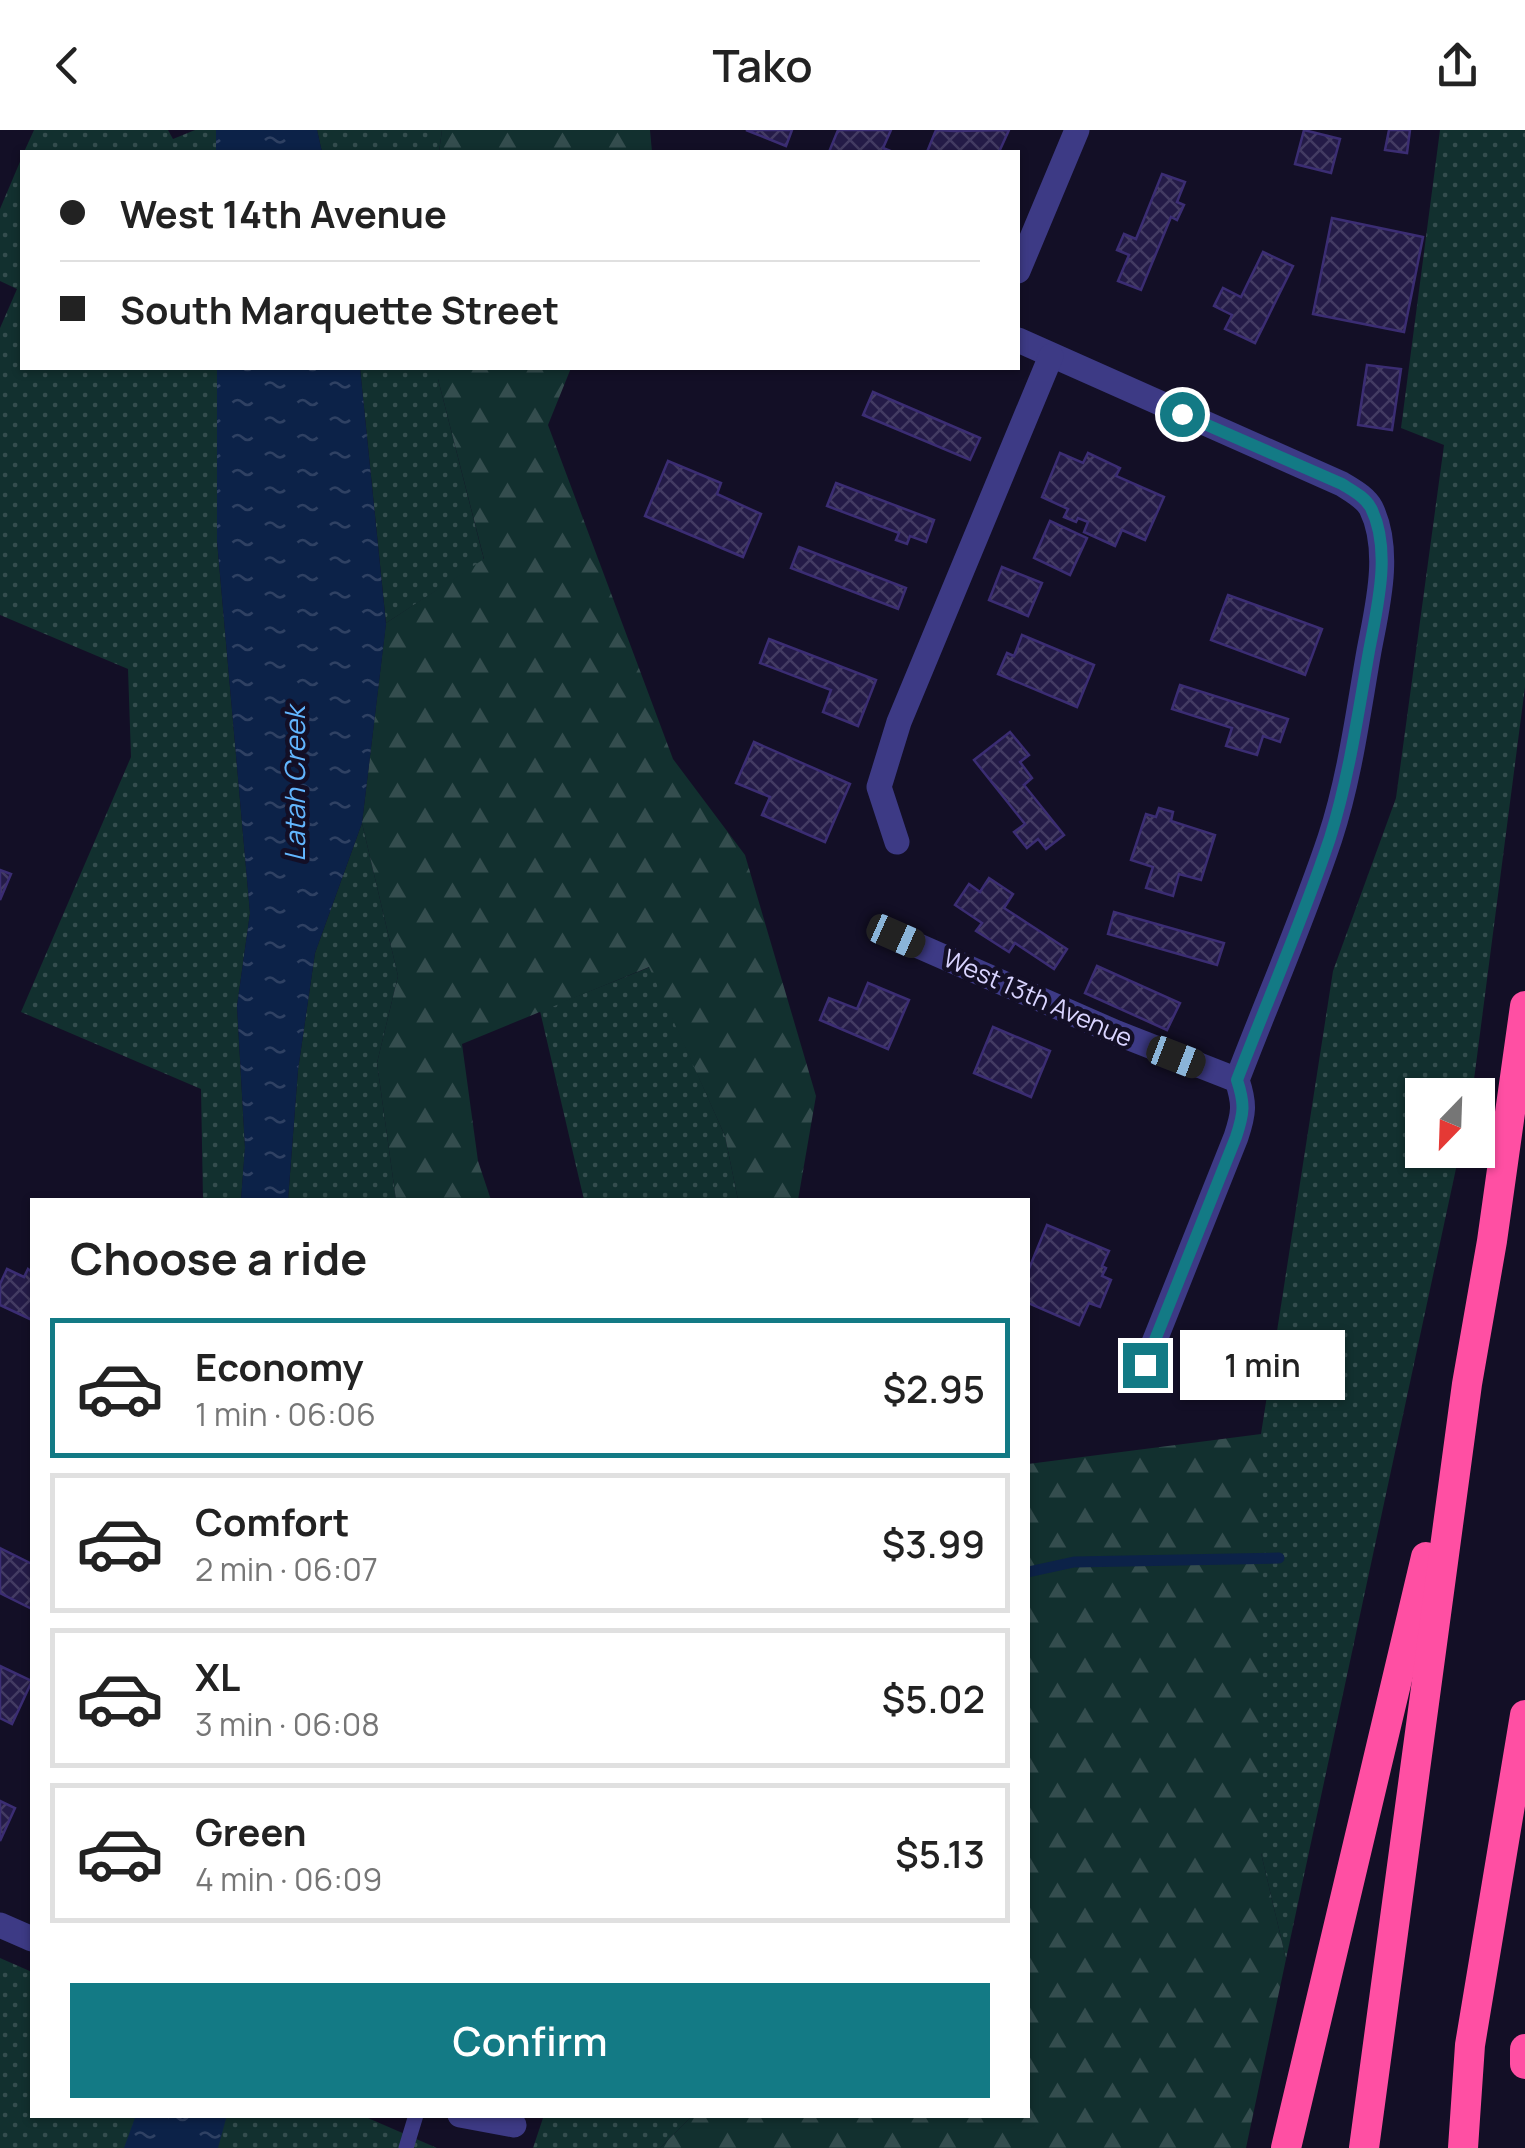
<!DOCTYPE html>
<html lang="en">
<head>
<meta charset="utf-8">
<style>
  body { margin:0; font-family:Manrope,sans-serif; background:#f6f6f6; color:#222; height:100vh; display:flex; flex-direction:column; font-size:38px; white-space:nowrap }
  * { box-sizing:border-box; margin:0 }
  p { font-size:32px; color:#767676 }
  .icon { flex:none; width:55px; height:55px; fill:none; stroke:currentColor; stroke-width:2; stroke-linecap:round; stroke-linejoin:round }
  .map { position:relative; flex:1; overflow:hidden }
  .panel { position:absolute; left:30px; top:1068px; width:1000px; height:920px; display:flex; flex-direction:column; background:#fff; border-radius:0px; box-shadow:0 2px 8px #0004 }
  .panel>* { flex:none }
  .banner { position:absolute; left:20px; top:20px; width:1000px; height:220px; border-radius:0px; box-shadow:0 2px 8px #0004; display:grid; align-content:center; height:220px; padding:0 40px; background:#fff }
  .needle { width:65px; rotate:203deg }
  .buttons { position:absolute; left:1405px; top:948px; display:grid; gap:20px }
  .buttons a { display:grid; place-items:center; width:90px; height:90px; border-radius:0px; background:#fff; box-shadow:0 2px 8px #0004; font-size:50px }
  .end { position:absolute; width:45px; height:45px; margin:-22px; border:12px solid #137a85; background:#fff; box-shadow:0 0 0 5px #fff }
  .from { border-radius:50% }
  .bubble { position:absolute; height:70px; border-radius:0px; background:#fff; box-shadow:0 2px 8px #0004; font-size:32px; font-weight:600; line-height:70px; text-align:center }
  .car { position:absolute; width:30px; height:60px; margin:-30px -15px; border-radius:12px; box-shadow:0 0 8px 2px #0007; background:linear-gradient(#222 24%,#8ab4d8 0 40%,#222 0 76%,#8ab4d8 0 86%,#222 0) }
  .banner b { display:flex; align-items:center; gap:35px; height:95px; font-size:38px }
  .banner b+b { border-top:2px solid #e0e0e0 }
  .banner i { width:25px; height:25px; background:#222 }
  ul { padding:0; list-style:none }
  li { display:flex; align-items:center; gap:30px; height:140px; margin:0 20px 15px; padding:0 20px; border:5px solid #e0e0e0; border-radius:0px }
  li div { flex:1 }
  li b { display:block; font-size:38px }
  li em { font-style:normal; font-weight:600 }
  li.active { border-color:#137a85 }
  li>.icon { width:90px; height:90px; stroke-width:1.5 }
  h2 { padding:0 40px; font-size:45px; line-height:120px }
  .cta { display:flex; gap:20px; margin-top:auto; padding:20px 40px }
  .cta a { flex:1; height:115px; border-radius:0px; background:#137a85; color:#fff; font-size:40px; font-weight:600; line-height:115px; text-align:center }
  header { display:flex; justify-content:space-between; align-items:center; height:130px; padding:0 40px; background:#fff; font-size:45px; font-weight:600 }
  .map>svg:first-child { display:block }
</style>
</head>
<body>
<header><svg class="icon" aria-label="back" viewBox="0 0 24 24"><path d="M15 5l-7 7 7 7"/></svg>Tako<svg class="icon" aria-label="share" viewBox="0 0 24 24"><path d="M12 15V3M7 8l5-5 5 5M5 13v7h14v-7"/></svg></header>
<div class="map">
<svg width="1525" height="2018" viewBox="0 0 1525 2018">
  <defs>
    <pattern id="grass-dots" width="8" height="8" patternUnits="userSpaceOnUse" patternTransform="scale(2.5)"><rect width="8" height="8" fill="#12302f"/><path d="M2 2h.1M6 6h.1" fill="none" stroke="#344d4e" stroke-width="1.8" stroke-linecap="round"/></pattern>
    <pattern id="forest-firs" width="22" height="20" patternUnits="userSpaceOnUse" patternTransform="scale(2.5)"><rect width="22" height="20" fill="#12302f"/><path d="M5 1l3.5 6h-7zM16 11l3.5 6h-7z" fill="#344d4e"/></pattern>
    <pattern id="water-ripples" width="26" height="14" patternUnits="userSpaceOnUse" patternTransform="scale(2.5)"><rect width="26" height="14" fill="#0c2248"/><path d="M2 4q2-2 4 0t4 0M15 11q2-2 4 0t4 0" fill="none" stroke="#2f4163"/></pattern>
    <pattern id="building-cross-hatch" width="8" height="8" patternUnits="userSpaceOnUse" patternTransform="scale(2.5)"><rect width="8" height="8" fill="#241b47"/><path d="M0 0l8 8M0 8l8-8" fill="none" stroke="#433b63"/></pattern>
  </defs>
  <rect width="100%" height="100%" fill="#130f26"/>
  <g fill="url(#grass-dots)">
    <polygon points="34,0 168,0 173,9 195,0 216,0 216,22 24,22"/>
    <polygon points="317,0 442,0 439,22 322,22"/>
    <polygon points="1440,0 1525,0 1525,557 1472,965 1422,965 1422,1020 1460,1020 1286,1829 1261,1723 1261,1304 1333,841 1396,668 1444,315 1401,298"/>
    <polygon points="22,27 22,238 217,238 217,411 250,783 237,876 245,1018 241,1070 203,1070 201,959 21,882 131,627 128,539 0,485 0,198 17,159 0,151 0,79"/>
    <polygon points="360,238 438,238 438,249 484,430 386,493"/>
    <polygon points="362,693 398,846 377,933 396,1070 288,1070 298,940 315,823"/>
    <polygon points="650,837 725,1006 738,1070 584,1070 540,881"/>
    <polygon points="0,1828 32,1842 32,1985 361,1985 437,2018 0,2018"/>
    <polygon points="535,1985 693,1985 660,2018 533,2018 543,1988"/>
  </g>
  <g fill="url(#forest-firs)">
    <polygon points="442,0 650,0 652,22 439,22"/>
    <polygon points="438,238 571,238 548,295 673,629 745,725 816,966 798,1070 738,1070 725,1006 649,837 462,914 478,1031 491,1070 396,1070 377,933 398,846 362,693 386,493 484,429 438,249"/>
    <polygon points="1261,1304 1261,1723 1286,1829 1246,2018 660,2018 693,1985 1028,1985 1028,1334"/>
  </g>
  <g fill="url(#water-ripples)">
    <polygon points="216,0 317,0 322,22 216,22"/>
    <polygon points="217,238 360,238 386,494 362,693 315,823 298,940 288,1070 241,1070 245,1017 237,876 250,783 217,411"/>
    <polygon points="136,1985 227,1985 218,2018 124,2018"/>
  </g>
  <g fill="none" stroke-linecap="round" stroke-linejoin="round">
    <polyline stroke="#0c2248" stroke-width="11" points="1028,1442 1074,1432 1279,1428"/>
  </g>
  <g fill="url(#building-cross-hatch)" stroke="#3b2d73" stroke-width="2.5">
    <polygon points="746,0 792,0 786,16"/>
    <polygon points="838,0 891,0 883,18 893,22 829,22"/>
    <polygon points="936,0 954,1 1009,0 999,22 927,22"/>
    <polygon points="1304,0 1340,9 1331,43 1295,34"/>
    <polygon points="1389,0 1410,0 1407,23 1385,20"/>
    <polygon points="1162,44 1185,52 1177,72 1184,75 1177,90 1171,87 1141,160 1118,151 1129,125 1117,120 1124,104 1136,109"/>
    <polygon points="1332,88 1423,107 1404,202 1313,184"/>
    <polygon points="1263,122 1293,136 1255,213 1225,199 1232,185 1214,176 1223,158 1241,167"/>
    <polygon points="1367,235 1401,239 1392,300 1358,295"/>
    <polygon points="873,262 980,308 970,330 863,285"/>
    <polygon points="1060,323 1083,333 1088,323 1120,338 1116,346 1164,367 1145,410 1122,400 1115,416 1084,402 1088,392 1078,388 1076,392 1064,387 1068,379 1042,367"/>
    <polygon points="668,331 721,353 717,364 761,384 743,427 645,386"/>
    <polygon points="836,353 934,390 926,412 910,406 907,414 896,410 899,403 827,376"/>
    <polygon points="1050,391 1087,408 1070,445 1034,428"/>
    <polygon points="799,417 906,458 898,479 791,438"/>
    <polygon points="1002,437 1042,453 1028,486 989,470"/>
    <polygon points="1228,465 1322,499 1305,545 1211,510"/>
    <polygon points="1022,505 1094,535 1077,577 998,544 1007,523 1014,526"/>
    <polygon points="769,509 876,550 858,596 823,582 831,560 760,533"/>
    <polygon points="1180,555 1288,589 1280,612 1263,606 1257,625 1226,616 1232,598 1172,579"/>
    <polygon points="1010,602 1029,625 1020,632 1032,648 1024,655 1064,705 1046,719 1038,709 1027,718 1014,702 1025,694 974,630"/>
    <polygon points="754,612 850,654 825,712 762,685 770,667 736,653"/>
    <polygon points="1159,678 1173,682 1171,691 1215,705 1201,750 1179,744 1173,766 1146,758 1153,737 1131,730 1146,684 1156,687"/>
    <polygon points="0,740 11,744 0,770"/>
    <polygon points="989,748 1013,764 1004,778 1067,819 1054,839 1015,813 1009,822 976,801 982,793 955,775 969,754 980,762"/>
    <polygon points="1114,782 1224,813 1217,835 1108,804"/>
    <polygon points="1097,836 1180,873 1167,900 1085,863"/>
    <polygon points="868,853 909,870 888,919 820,890 829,868 857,879"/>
    <polygon points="993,897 1050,921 1031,967 974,943"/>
    <polygon points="1047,1095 1109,1121 1102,1136 1106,1138 1102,1146 1111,1150 1100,1177 1089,1173 1079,1195 1028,1173 1028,1141"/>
    <polygon points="7,1139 24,1147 28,1139 32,1142 32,1190 0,1175 0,1154"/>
    <polygon points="0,1418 32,1434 32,1479 0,1463"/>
    <polygon points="0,1536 32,1551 12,1594 0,1588"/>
    <polygon points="0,1671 15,1678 0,1711"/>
  </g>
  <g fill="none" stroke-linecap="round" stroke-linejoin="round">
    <polyline stroke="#3d3a85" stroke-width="15" points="406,2018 416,1985"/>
    <g stroke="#3d3a85" stroke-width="25">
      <polyline points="1018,141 1077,0"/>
      <path d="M 1018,210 L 1342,354 C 1353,361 1365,367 1371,378 C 1392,421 1377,478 1369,521 C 1358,583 1350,647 1330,708 C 1303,789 1268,869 1237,950 C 1245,974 1244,983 1236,1007 L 1145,1235"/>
      <polyline points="897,712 879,657 899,592 1051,226"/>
      <polyline points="896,806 1117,903 1237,950"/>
      <polyline points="0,1795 32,1809"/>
      <polyline points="460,1985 514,1995"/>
    </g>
    <g stroke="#ff4fa3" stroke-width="30">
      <polyline points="1525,1919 1525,1934"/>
      <polyline points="1286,2018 1426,1427"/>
      <polyline points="1364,2018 1467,1254 1492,1111 1525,876"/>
      <polyline points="1463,2018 1470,1915 1525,1585"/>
    </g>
  </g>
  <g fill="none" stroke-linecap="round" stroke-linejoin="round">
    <path stroke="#137a85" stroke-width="12" d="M 1145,1235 L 1236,1007 C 1244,983 1245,974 1237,950 C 1268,869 1303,789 1330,708 C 1349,647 1358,584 1369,521 C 1377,478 1392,420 1371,378 C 1365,367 1353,361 1342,354 L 1182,284"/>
  </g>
  <g text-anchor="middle" stroke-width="9" stroke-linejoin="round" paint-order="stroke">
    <g font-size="25" fill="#d9d4ff" stroke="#130f26">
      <text transform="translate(1038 868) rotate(24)" y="9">West 13th Avenue</text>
    </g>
    <g font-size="28" font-style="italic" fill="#62b6ff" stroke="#130f26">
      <text transform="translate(295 654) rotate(-90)" y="10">Latah Creek</text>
    </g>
  </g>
</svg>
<div class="buttons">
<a><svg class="needle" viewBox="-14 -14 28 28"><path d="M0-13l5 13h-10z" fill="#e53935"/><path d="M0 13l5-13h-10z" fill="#767676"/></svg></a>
</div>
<i class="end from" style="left:1182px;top:284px"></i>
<i class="end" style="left:1145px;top:1235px"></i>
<div class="bubble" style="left:1180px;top:1200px;width:165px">1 min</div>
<i class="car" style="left:896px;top:806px;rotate:114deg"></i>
<i class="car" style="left:1176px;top:927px;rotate:111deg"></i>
<div class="banner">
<b><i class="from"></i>West 14th Avenue</b>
<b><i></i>South Marquette Street</b>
</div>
<section class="panel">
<h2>Choose a ride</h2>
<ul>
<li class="active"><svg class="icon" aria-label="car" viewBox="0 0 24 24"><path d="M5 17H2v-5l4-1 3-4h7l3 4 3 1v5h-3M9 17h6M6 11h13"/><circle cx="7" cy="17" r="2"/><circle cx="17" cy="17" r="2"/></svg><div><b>Economy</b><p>1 min · 06:06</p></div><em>$2.95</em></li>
<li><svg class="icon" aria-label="car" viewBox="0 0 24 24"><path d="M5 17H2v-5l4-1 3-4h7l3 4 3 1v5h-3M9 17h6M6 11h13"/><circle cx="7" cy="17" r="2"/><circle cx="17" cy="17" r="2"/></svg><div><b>Comfort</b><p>2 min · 06:07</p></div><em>$3.99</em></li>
<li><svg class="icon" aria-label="car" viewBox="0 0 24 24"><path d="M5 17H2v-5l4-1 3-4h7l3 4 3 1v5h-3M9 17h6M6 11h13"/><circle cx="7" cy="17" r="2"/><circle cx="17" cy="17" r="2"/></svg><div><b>XL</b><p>3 min · 06:08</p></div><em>$5.02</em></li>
<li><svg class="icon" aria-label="car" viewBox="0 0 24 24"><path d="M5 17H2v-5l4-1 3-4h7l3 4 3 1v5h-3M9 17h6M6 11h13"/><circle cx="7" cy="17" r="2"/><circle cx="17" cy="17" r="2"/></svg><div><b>Green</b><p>4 min · 06:09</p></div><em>$5.13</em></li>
</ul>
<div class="cta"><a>Confirm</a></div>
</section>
</div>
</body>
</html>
